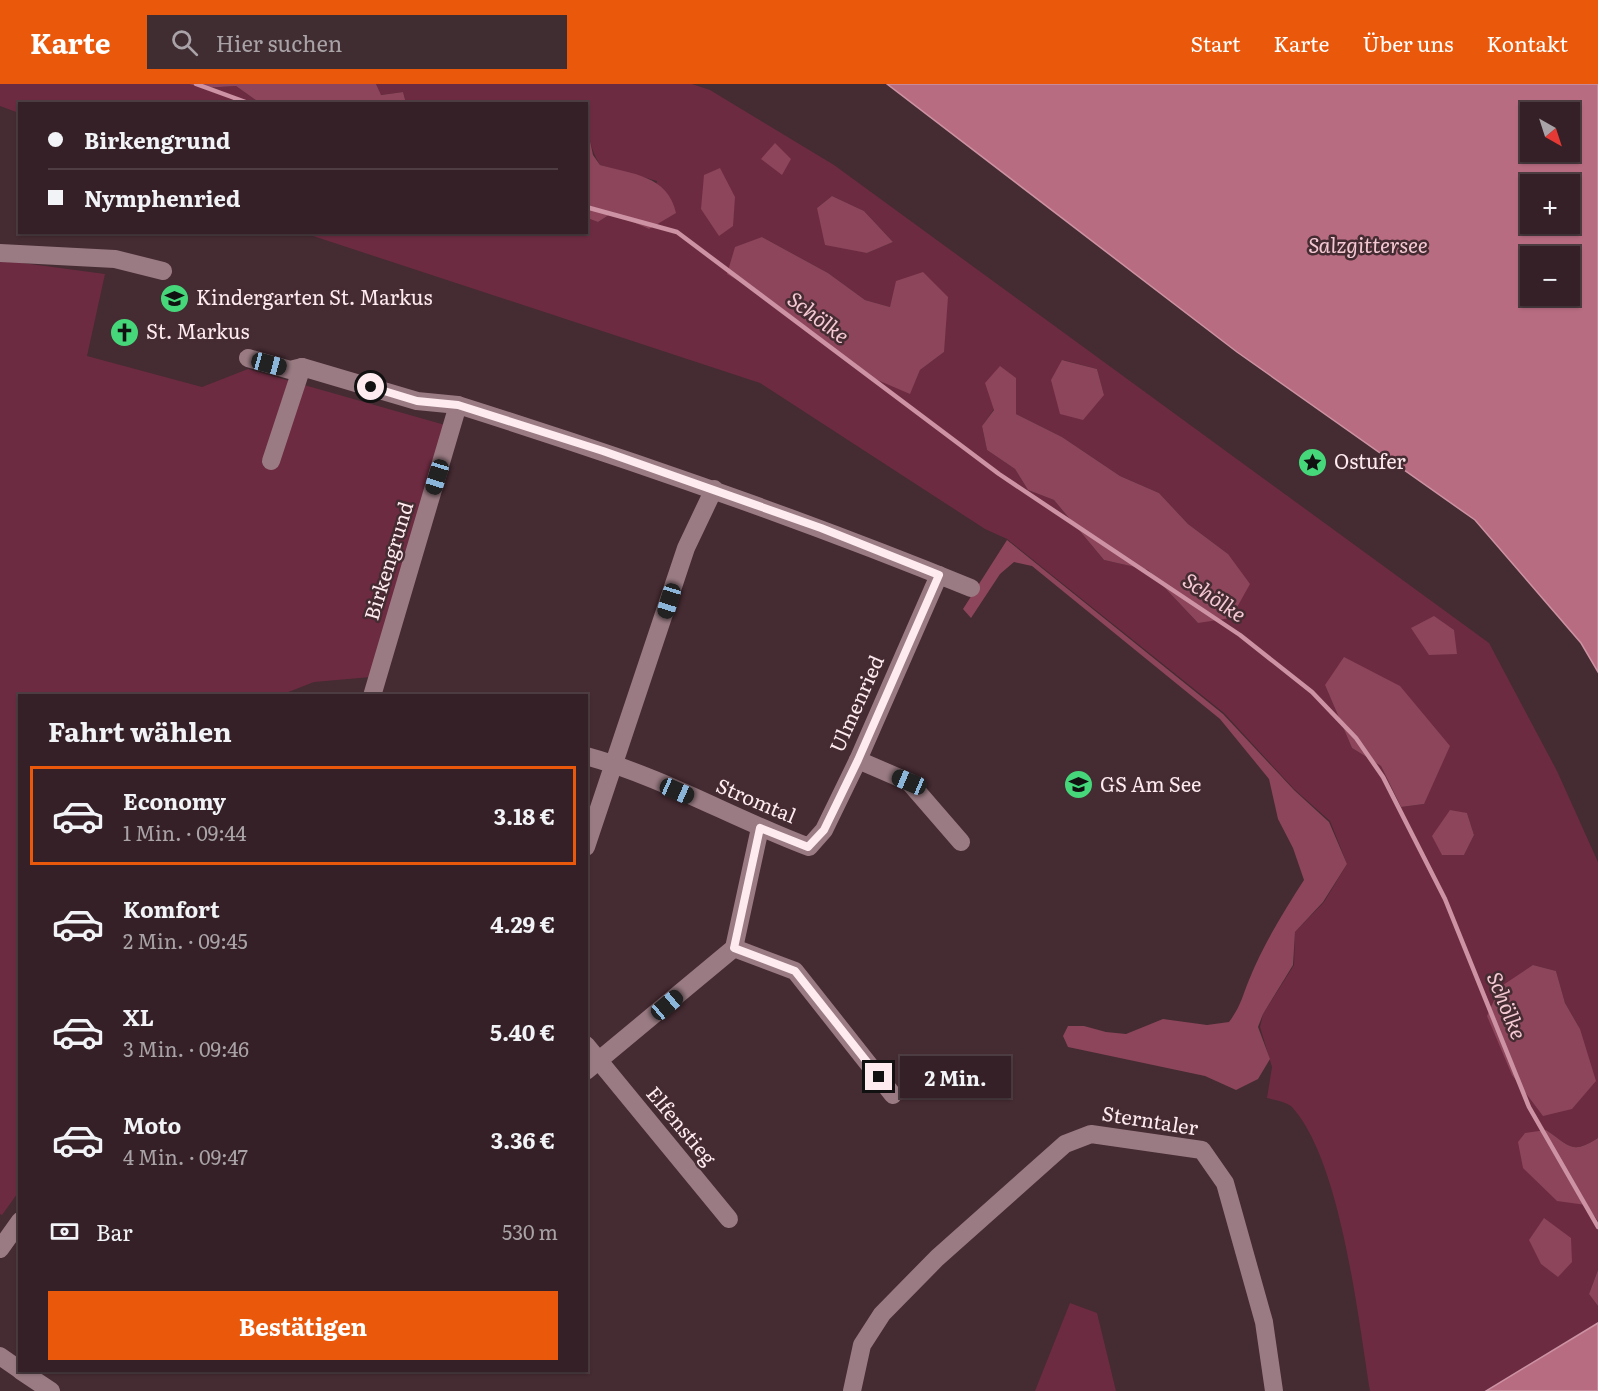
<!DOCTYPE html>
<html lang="de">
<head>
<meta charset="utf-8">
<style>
  body { margin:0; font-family:Literata,serif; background:#3f2d32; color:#f1f3f6; height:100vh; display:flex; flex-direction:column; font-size:22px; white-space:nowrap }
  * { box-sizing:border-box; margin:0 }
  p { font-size:20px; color:#a9a3a7 }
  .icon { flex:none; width:33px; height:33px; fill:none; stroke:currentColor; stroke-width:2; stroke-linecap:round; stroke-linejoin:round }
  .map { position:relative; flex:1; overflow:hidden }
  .drawer { position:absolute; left:18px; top:610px; width:570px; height:678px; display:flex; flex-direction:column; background:#342026; border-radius:0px; box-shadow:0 2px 4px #0004,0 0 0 2px #4e3e43 }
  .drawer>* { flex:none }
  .top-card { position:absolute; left:18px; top:18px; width:570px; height:132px; border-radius:0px; box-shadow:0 2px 4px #0004,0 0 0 2px #4e3e43; display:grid; align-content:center; height:132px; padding:0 30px; background:#342026 }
  .needle { width:39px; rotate:141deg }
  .fabs { position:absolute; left:1520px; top:18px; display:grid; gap:12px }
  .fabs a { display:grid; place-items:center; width:60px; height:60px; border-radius:0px; background:#342026; box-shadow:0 2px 4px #0004,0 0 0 2px #4e3e43; font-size:30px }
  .end { position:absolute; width:27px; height:27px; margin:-14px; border:8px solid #fdebef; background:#111; box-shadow:0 0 0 3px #111 }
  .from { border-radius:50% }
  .bubble { position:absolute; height:42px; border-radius:0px; background:#342026; box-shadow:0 2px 4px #0004,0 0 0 2px #4e3e43; font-size:20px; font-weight:700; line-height:42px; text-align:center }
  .car { position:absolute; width:18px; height:36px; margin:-18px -9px; border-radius:8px; box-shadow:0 0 4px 2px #0007; background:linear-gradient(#222 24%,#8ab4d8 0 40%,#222 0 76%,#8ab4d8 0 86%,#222 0) }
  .top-card b { display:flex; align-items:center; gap:21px; height:57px; font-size:22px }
  .top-card b+b { border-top:2px solid #4e3e43 }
  .top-card i { width:15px; height:15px; background:#f1f3f6 }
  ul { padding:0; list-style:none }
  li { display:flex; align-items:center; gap:18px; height:99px; margin:0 12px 9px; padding:0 18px; border:3px solid transparent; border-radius:0px }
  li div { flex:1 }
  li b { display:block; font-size:22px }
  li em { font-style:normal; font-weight:700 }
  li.on { border-color:#ea580c }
  li>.icon { width:54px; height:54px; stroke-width:1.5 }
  h2 { padding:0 30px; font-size:27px; line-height:72px }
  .pay { display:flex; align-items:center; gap:15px; height:66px; padding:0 30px; font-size:22px }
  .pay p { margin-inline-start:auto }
  .action { display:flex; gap:12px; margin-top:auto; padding:12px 30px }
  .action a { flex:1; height:69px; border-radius:0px; background:#ea580c; color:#fff; font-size:24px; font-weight:700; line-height:69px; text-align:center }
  header { display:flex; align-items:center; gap:36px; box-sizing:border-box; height:84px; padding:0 30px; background:#ea580c; color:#fff }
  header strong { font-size:28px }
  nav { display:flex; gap:33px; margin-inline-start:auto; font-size:21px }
  .search { width:420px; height:54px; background:#3f2d32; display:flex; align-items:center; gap:15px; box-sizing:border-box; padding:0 21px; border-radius:0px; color:#a9a3a7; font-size:22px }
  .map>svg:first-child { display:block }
</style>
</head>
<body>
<header>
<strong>Karte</strong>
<div class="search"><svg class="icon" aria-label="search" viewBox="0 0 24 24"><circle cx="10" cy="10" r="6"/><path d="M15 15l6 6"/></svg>Hier suchen</div>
<nav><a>Start</a><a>Karte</a><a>Über uns</a><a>Kontakt</a></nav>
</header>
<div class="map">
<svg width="1598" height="1307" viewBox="0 0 1598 1307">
  <rect width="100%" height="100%" fill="#452b32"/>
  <g fill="#6c2b41" fill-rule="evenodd">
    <polygon points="0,0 189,0 203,4 236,2 260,19 20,20 19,29 0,22"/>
    <path d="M 376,0 L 692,0 L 710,6 L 834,81 L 1489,559 L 1557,687 L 1598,778 L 1598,1054 C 1571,1071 1570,1062 1546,1046 L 1586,1121 L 1598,1137 L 1598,1186 L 1589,1210 L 1598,1222 L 1598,1239 L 1486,1307 L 1370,1307 C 1358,1234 1341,1077 1292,1023 C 1287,1018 1275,1016 1267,1014 L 1272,983 L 1260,943 L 1263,930 L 1294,881 L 1295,848 L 1324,818 L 1347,780 L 1330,737 L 1294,705 L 1224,629 L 1007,455 L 985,445 L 760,299 L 304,149 L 586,148 L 587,134 L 598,138 L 612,129 L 649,145 L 657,97 L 600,81 C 588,62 587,41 586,20 L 406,19 L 403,8 L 380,11 ZM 832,112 L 864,127 L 893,158 L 867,169 L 817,124 ZM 762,153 L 828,189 L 865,216 L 890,223 L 944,268 L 920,286 L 910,309 L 727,189 ZM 1063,276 L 1097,285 L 1104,311 ZM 1016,294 L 1016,330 L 1062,353 L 1120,392 L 1159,409 L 1188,440 L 1228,470 L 1198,539 L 1148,486 L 1104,476 L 1054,416 L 1028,406 L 1015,385 L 987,366 L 982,342 ZM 1325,601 L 1424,720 L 1401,723 L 1381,682 L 1352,664 ZM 1467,729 L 1474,751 L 1464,771 ZM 1533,881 L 1556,887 L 1565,919 L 1580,945 Z"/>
    <polygon points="0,176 105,190 87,272 202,303 248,285 445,341 371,593 314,598 278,612 20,612 20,1106 2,1131 0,1130"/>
    <polygon points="1070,1219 1097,1229 1116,1307 1035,1307"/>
  </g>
  <g fill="#8c455b">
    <polygon points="189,0 376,0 381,11 403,8 406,19 260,19 236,2 203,4"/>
    <path d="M 587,43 L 593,71 L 600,81 C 631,90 668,91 676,129 L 649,145 L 612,129 L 598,138 L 587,134 Z"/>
    <polygon points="775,59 791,75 782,91 761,75"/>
    <polygon points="720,84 735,113 733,142 719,152 701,125 704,91"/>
    <polygon points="832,112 864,127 893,158 867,169 825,161 817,124"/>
    <polygon points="762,153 828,189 865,216 890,223 896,197 923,188 948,213 944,268 920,286 910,310 868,292 754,206 727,190 735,163"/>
    <polygon points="1062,276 1097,285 1104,311 1083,336 1060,330 1051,296"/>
    <polygon points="1000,282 1016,294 1016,330 1062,353 1120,392 1159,409 1188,440 1228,470 1250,500 1231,534 1198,539 1148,486 1104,476 1054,416 1028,406 1015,385 987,366 982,342 994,326 985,299"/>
    <path d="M 1007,456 L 1223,630 L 1294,706 L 1329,738 L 1347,780 L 1323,818 L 1295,848 L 1293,881 L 1263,930 L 1258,943 L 1270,975 L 1258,995 L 1236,1006 L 1205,992 L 1068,963 L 1063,952 L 1068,942 L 1084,942 L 1106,948 L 1126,950 L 1163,935 L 1207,941 L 1229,938 C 1241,922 1242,913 1249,896 C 1263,861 1284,827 1304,796 L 1293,764 L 1278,735 L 1269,695 L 1220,635 L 1032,482 L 1014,478 L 1000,490 L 971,534 L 963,525 Z"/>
    <polygon points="1434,532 1454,546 1457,570 1429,571 1411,544"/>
    <polygon points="1344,573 1400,602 1450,662 1424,720 1401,723 1381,682 1352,664 1325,601"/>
    <polygon points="1450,726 1467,729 1474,751 1464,771 1442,771 1432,752"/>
    <polygon points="1533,881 1556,887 1565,919 1580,945 1596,997 1572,1025 1543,1032 1512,991 1487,932 1500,903"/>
    <path d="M 1546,1046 C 1570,1062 1571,1071 1598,1054 L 1598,1137 L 1586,1121 L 1557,1117 L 1523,1084 L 1518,1058 L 1525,1049 Z"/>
    <polygon points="1544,1134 1571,1154 1572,1178 1558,1193 1541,1180 1529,1156"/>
    <polygon points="1598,1186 1598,1222 1589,1210"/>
  </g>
  <g fill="#b86c82" stroke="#cd92a3" stroke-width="1.5" fill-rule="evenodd">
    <path d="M 887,0 L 1598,0 L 1598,588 L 1581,559 L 1475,436 L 1237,268 ZM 1530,28 L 1569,28 L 1569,68 L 1530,68 ZM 1530,100 L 1569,100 L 1569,140 L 1530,140 ZM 1530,172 L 1569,172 L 1569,212 L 1530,212 Z"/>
    <polygon points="1598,1239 1598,1307 1486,1307"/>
  </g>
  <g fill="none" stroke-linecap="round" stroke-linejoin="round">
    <g stroke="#cd92a3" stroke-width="4.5">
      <polyline points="196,0 251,20"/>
      <polyline points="586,123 677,148 999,390 1240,551 1312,608 1356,654 1383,693 1445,815 1529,1023 1598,1143"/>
    </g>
    <g stroke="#9a7b83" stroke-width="18">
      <polyline points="0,169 115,175 163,187"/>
      <polyline points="248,274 290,286 302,283 417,317 458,321 372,612"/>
      <path d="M 458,321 C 632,376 802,435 971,504"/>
      <polyline points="271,377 302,283"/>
      <path d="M 586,672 C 663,693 734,735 809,763 L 824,746 L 858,676 L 939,491"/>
      <polyline points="858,676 909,698 961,758"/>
      <polyline points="586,763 686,464 714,405"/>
      <polyline points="734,864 795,887 893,1011"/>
      <polyline points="586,961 729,1135"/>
      <polyline points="586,987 734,864 760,744"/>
      <polyline points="0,1165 20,1137"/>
      <polyline points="0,1272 20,1286"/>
      <polyline points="21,1287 51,1307"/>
      <polyline points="852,1307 862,1261 882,1230 937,1174 1065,1060 1091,1050 1202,1066 1225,1099 1264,1238 1274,1307"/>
    </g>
  </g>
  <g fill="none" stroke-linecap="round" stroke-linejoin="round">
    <polyline stroke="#fdebef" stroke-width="8" points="371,303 417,317 458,321 603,367 821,444 939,491 858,676 824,746 808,763 760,744 734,864 795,887 879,993"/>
  </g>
  <defs>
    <symbol id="school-disc" viewBox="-11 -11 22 22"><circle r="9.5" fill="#45d77a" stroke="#452b32"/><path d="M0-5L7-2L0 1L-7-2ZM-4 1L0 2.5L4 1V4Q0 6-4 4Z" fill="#111"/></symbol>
    <symbol id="church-disc" viewBox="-11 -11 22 22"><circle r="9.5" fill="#45d77a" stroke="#452b32"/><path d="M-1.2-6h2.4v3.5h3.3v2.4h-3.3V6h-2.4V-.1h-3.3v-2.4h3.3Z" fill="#111"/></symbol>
    <symbol id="sight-disc" viewBox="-11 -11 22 22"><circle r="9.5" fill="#45d77a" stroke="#452b32"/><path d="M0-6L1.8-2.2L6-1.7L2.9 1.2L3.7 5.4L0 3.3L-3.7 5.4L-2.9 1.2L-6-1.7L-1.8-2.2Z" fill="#111"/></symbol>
  </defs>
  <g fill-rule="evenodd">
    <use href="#school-disc" x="158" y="198" width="33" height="33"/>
    <use href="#church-disc" x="108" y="232" width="33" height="33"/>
    <use href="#sight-disc" x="1296" y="362" width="33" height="33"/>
    <use href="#school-disc" x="1062" y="684" width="33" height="33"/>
  </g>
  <g text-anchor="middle" stroke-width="5" stroke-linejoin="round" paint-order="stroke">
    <g font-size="20" fill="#fdebef" stroke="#452b32" text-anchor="start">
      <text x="196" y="221">Kindergarten St. Markus</text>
      <text x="146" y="255">St. Markus</text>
      <text x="1334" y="385">Ostufer</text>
      <text x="1100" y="708">GS Am See</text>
    </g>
    <g font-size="20" fill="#fdebef" stroke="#452b32">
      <text transform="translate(389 477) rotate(-73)" y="7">Birkengrund</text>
      <text transform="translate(857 620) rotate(-66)" y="7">Ulmenried</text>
      <text transform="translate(756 717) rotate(23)" y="7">Stromtal</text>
      <text transform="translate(1150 1037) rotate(9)" y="7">Sterntaler</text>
      <text transform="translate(681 1042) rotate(50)" y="7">Elfenstieg</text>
    </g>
    <g font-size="21" font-style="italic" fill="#f5c9d4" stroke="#452b32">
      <text x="1368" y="169">Salzgittersee</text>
      <text transform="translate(818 234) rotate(37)" y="7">Schölke</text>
      <text transform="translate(1214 514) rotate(34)" y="7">Schölke</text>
      <text transform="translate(1506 922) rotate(68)" y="7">Schölke</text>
    </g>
  </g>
</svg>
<div class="fabs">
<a><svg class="needle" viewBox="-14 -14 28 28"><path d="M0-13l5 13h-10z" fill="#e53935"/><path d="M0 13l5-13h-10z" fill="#a9a3a7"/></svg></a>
<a>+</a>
<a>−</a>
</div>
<i class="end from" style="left:371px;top:303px"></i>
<i class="end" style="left:879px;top:993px"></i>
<div class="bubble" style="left:900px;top:972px;width:111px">2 Min.</div>
<i class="car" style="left:269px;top:280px;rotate:105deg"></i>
<i class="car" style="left:437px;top:393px;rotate:197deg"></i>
<i class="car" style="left:669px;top:517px;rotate:197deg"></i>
<i class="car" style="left:909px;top:698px;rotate:293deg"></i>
<i class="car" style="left:677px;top:707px;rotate:114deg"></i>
<i class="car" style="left:667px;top:921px;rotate:50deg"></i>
<div class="top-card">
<b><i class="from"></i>Birkengrund</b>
<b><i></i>Nymphenried</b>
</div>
<section class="drawer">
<h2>Fahrt wählen</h2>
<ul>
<li class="on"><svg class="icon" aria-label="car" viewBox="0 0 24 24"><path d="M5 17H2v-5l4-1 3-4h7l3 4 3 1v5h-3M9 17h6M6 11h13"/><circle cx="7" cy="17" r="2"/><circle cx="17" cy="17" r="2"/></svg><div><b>Economy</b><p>1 Min. · 09:44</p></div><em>3.18 €</em></li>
<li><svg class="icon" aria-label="car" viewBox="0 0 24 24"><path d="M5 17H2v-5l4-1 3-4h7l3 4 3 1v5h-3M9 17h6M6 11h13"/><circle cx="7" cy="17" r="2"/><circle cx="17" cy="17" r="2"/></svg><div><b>Komfort</b><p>2 Min. · 09:45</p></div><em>4.29 €</em></li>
<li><svg class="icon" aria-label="car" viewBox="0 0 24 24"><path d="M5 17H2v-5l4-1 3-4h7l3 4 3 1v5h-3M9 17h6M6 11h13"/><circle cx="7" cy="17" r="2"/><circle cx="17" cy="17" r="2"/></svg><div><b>XL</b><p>3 Min. · 09:46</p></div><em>5.40 €</em></li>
<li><svg class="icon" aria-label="car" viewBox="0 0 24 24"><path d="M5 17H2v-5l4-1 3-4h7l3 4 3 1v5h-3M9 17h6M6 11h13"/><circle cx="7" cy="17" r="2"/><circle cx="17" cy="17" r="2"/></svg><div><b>Moto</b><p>4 Min. · 09:47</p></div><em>3.36 €</em></li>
</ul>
<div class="pay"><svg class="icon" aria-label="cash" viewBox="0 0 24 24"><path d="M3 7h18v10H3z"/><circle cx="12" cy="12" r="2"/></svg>Bar<p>530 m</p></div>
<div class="action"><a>Bestätigen</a></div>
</section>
</div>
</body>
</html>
